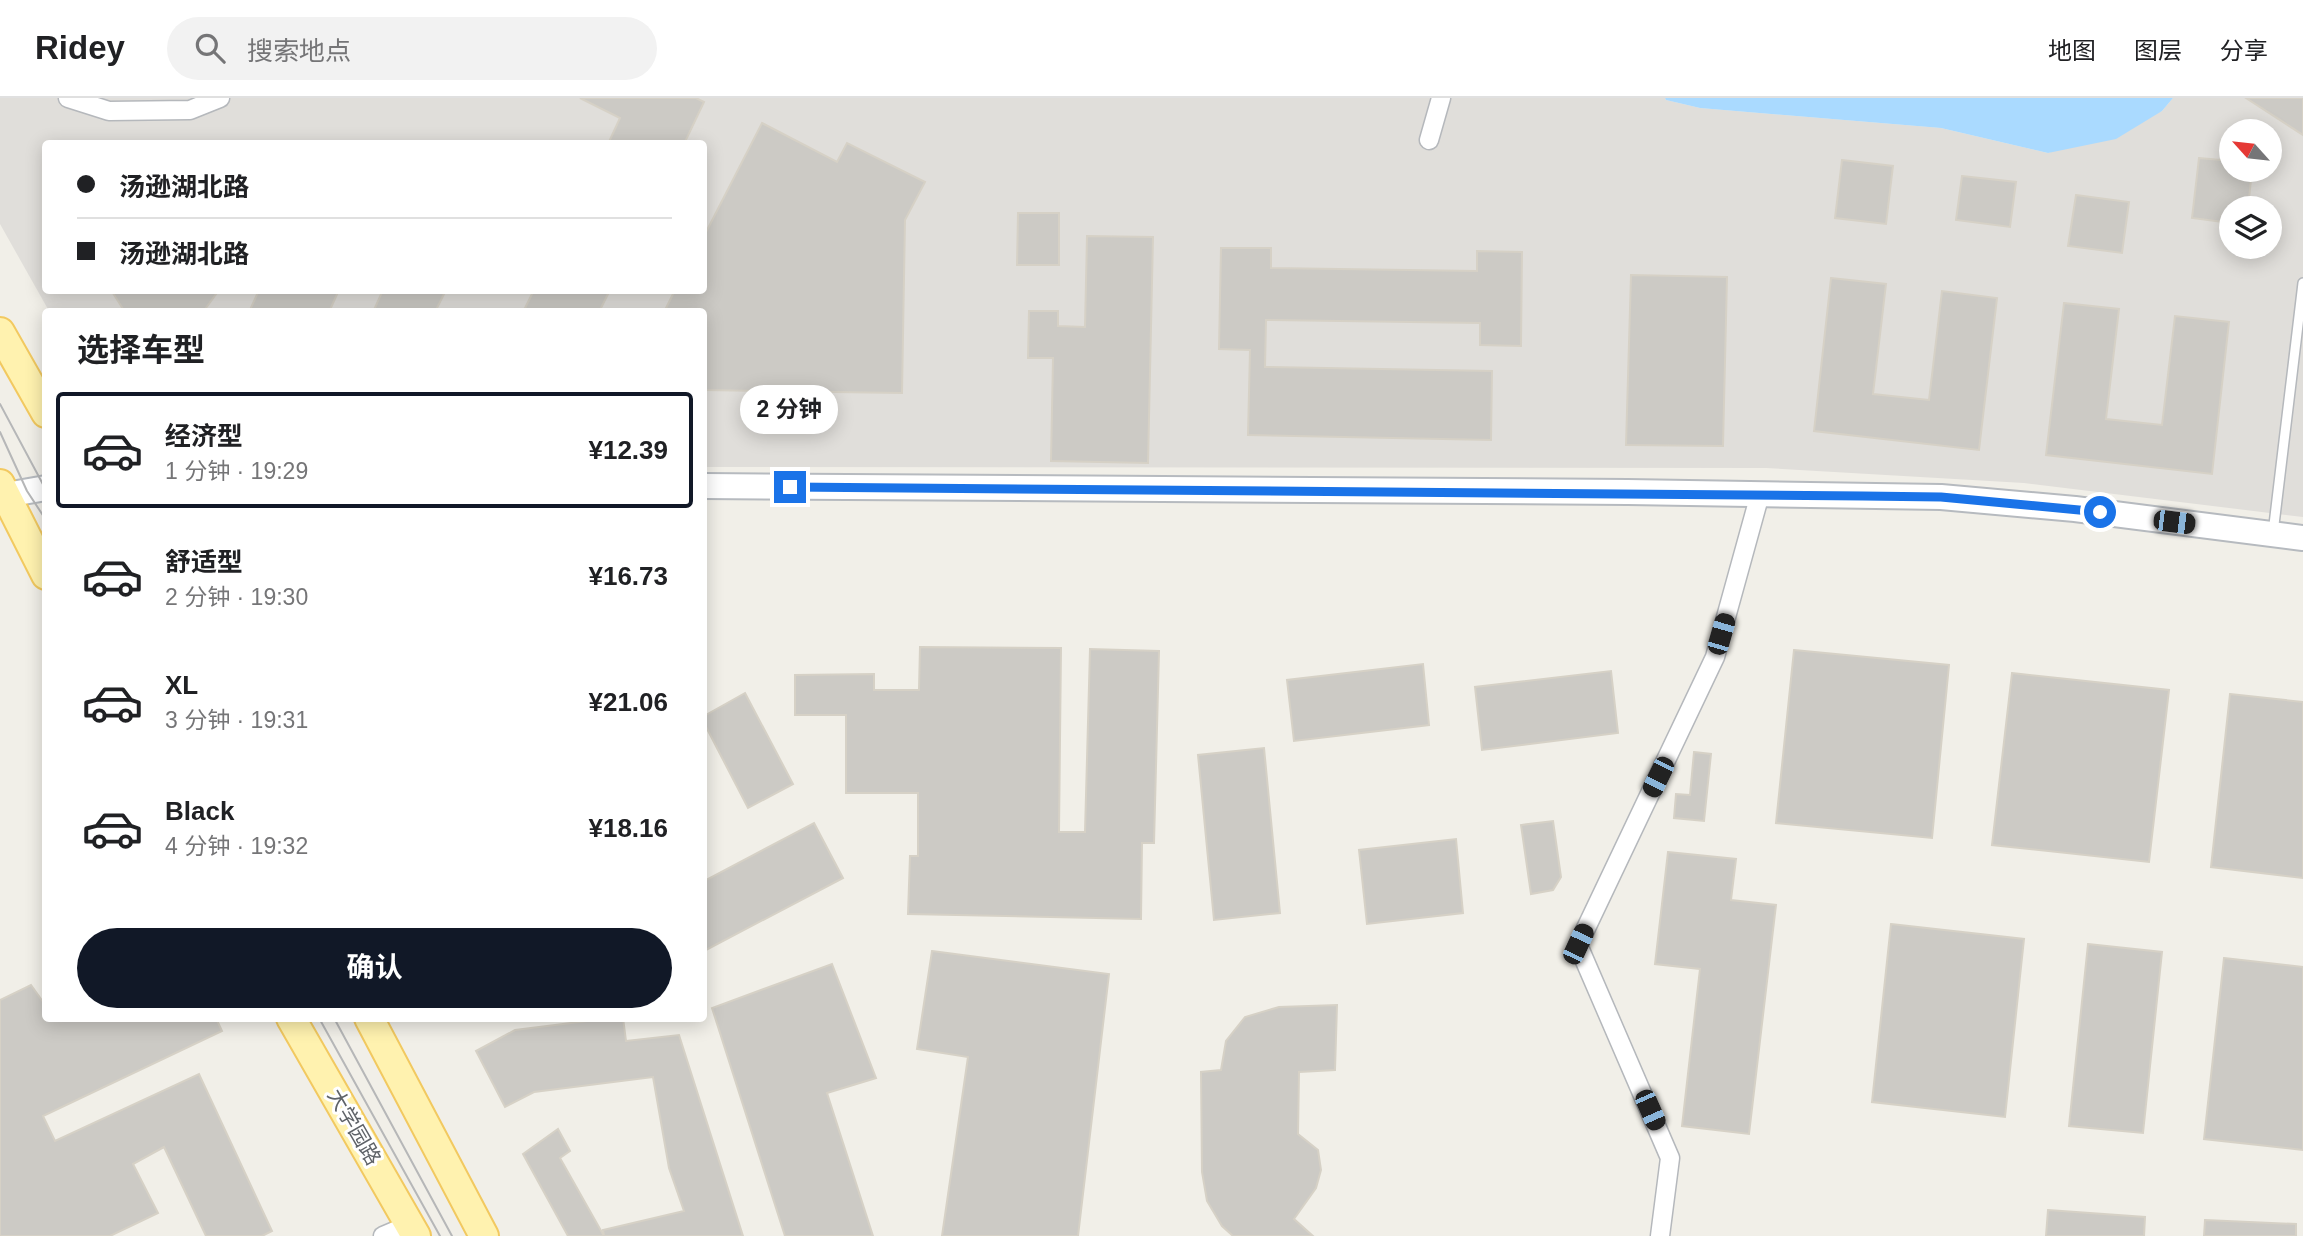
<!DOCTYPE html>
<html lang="zh">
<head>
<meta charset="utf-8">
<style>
  body { margin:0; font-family:Arial,"Noto Sans SC",sans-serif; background:#f2f2f2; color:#202124; height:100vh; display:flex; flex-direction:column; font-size:26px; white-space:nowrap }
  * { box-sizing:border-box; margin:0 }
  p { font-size:23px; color:#757577 }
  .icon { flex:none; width:38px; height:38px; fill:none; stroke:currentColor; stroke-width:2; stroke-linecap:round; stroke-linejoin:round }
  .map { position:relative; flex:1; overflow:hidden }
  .drawer { position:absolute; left:42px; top:210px; width:665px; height:714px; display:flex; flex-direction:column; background:#fff; border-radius:7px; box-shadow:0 4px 18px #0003 }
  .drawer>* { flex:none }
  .top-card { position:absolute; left:42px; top:42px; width:665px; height:154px; border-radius:7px; box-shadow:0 4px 18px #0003; display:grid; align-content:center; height:154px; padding:0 35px; background:#fff }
  .needle { width:46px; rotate:297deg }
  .fabs { position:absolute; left:2219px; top:21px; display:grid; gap:14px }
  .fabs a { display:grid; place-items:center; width:63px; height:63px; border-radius:50%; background:#fff; box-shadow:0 4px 18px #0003; font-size:35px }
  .end { position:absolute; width:32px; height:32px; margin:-16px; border:9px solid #1a73e8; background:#fff; box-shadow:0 0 0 4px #fff }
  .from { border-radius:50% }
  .bubble { position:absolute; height:49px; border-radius:24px; background:#fff; box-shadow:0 4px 18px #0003; font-size:23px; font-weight:700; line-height:49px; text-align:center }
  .car { position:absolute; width:21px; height:42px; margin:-21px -10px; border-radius:9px; box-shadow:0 0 5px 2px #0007; background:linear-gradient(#222 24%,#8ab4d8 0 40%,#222 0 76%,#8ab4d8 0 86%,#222 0) }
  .top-card b { display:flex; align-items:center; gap:24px; height:66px; font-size:26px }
  .top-card b+b { border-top:2px solid #e0e0e0 }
  .top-card i { width:18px; height:18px; background:#202124 }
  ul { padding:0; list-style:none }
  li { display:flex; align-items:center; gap:21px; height:116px; margin:0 14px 10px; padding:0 21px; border:4px solid transparent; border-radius:7px }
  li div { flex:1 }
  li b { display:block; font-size:26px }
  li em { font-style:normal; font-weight:700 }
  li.active { border-color:#111827 }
  li>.icon { width:63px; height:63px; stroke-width:1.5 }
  h2 { padding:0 35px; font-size:32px; line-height:84px }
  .action { display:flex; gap:14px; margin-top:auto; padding:14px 35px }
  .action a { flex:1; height:80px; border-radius:42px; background:#111827; color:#fff; font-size:28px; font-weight:700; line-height:80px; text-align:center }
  header { display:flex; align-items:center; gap:42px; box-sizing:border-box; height:98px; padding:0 35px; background:#fff; border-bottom:2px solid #e0e0e0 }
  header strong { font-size:33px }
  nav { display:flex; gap:38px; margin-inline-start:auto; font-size:24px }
  .search { width:490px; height:63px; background:#f2f2f2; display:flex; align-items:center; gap:18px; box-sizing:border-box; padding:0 24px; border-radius:38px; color:#757577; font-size:26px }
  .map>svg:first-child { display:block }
</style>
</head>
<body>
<header>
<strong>Ridey</strong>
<div class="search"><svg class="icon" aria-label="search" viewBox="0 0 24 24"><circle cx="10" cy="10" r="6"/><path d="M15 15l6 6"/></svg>搜索地点</div>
<nav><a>地图</a><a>图层</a><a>分享</a></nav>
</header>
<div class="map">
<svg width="2303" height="1138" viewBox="0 0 2303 1138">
  <rect width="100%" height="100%" fill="#f1efe8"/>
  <path fill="#e0deda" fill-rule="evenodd" d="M 0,0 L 1665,0 L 1666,2 L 1700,10 L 1941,30 L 2048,55 L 2162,13 L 2173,0 L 2303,0 L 2303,419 L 2024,385 L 1766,370 L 704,369 L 704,214 L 49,213 L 0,126 ZM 2231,33 L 2270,33 L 2270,72 L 2231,72 ZM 46,46 L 704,46 L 704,192 L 46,192 ZM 2231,110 L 2270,110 L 2270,149 L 2231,149 Z"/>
  <polygon fill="#aadaff" points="1665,0 2173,0 2162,13 2116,41 2048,55 1941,30 1700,10 1666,2"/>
  <g fill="#cccac5" stroke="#d6d1c6" stroke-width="2">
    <polygon points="580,0 696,0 704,4 684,46 608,46 620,20"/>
    <polygon points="2246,0 2303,0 2303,37"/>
    <polygon points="762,25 837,64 847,45 925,84 905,122 902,295 704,292 704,214 664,214 675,192 704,192 704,138"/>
    <polygon points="2199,60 2231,63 2231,72 2252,72 2248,110 2231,110 2231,125 2192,120"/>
    <polygon points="1842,62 1893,68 1886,126 1835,120"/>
    <polygon points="1962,78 2016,84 2010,129 1956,122"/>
    <polygon points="2076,97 2129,104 2122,155 2068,148"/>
    <polygon points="1018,115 1059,115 1059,167 1017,167"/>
    <polygon points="1087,138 1153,139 1148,365 1051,363 1053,260 1028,260 1029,213 1058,213 1058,228 1085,229"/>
    <polygon points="1221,150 1271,150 1271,170 1477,173 1477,153 1522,154 1521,248 1480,247 1480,225 1266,222 1265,269 1492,273 1491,342 1248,337 1250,252 1219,251"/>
    <polygon points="1631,177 1727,179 1723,348 1626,347"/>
    <polygon points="1831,180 1886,186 1873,296 1929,302 1942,193 1997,200 1979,352 1814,333"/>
    <polygon points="111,192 219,192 203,214 125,214"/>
    <polygon points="259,192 339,192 329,214 249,214"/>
    <polygon points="383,192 446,192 435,214 373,214"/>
    <polygon points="534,192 610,192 599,214 523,214"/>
    <polygon points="2064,205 2119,211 2106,321 2162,327 2175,218 2229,224 2212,376 2046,357"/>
    <polygon points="920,549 1061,550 1059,734 1085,734 1090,551 1159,553 1154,745 1142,745 1141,821 908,816 910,758 918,758 918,695 846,695 846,617 795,617 795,577 874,576 874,592 919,592"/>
    <polygon points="1794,552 1949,567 1932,740 1776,725"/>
    <polygon points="1423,566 1429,627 1294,643 1287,582"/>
    <polygon points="1611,573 1618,635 1482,652 1475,589"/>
    <polygon points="2012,575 2169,592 2149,764 1992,747"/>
    <polygon points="745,595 793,686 748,710 704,625 704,618"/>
    <polygon points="2230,596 2303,604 2303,780 2211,769"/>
    <polygon points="1264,650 1280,815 1214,822 1198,657"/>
    <polygon points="1694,654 1711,656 1704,723 1674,720 1676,696 1690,697"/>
    <polygon points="1553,723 1561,779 1553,792 1531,796 1521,727"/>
    <polygon points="814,725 843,780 704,853 704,783"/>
    <polygon points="1456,741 1463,815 1367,826 1359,752"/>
    <polygon points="1668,754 1736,761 1731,802 1776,807 1749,1036 1682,1028 1700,871 1655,866"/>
    <polygon points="1891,826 2024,841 2005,1019 1872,1004"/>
    <polygon points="2088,846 2162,854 2143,1035 2069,1028"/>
    <polygon points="932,853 1109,876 1078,1138 942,1138 968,959 917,951"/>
    <polygon points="2224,860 2303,869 2303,1052 2204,1041"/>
    <polygon points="832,866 876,980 827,995 873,1138 785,1138 712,910"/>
    <polygon points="31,887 46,908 46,920 216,920 222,933 43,1018 55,1043 199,976 272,1133 262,1138 206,1138 164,1049 133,1066 158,1115 110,1138 0,1138 0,902"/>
    <polygon points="1337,907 1335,972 1299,974 1298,1036 1318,1052 1321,1072 1316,1090 1294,1121 1313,1138 1233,1138 1222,1128 1207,1103 1202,1074 1201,974 1221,972 1226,943 1245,919 1279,909"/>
    <polygon points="611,920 623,920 626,943 679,937 743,1138 604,1138 603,1132 684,1113 669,1070 653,979 534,994 505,1009 476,953 515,932"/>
    <polygon points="558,1031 570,1053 560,1060 604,1138 568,1138 523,1056"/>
    <polygon points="2048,1112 2145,1119 2144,1138 2046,1138"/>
    <polygon points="2205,1122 2296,1126 2296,1138 2204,1138"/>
  </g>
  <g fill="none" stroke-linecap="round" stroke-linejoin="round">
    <defs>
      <polyline id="service" points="2273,435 2303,185"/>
      <g id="minor">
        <polyline points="68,0 109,13 190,12 220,0"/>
        <polyline points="1429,42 1441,0"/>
        <polyline points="383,1138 409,1127"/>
        <polyline points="1660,1138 1670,1060 1578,847 1715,559 1760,396"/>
      </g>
      <g id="secondary">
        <polyline points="704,388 1628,394 1941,399 2075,411 2303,440"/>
        <polyline points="0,395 6,397 46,390"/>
      </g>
      <g id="primary">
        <polyline points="0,234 46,315"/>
        <polyline points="0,386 46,477"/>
        <polyline points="291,920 416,1138"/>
        <polyline points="369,920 484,1138"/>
      </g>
    </defs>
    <use href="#service" stroke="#b5b8bc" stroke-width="12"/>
    <use href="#minor" stroke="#b5b8bc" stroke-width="21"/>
    <use href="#secondary" stroke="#b6babf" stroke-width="28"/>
    <use href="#primary" stroke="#f2c960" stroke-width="32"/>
    <use href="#service" stroke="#fff" stroke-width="9"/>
    <use href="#minor" stroke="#fff" stroke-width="18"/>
    <use href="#secondary" stroke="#fff" stroke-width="24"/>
    <use href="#primary" stroke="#fff2af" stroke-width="28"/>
    <g stroke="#b6b7b8" stroke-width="2">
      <polyline points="0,306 46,392"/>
      <polyline points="0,334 27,393 46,422"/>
      <polyline points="319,920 440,1138"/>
      <polyline points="334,920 452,1138"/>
    </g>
  </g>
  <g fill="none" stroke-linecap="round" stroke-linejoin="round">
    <polyline stroke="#1a73e8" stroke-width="9" points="790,389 1863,398 1941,399 2100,414"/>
  </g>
  <g text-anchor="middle" stroke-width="6" stroke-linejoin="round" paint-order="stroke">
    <g font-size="21" fill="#5f6368" stroke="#fff">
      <text transform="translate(354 1029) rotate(60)" y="7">大学园路</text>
    </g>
  </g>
</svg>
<div class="fabs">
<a><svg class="needle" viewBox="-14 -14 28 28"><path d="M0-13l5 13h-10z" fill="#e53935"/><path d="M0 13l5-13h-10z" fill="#757577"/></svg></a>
<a><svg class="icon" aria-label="layers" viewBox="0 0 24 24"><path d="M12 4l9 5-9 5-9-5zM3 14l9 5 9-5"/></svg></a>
</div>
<i class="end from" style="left:2100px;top:414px"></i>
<i class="end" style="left:790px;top:389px"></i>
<div class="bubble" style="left:740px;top:287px;width:98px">2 分钟</div>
<i class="car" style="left:2174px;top:424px;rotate:97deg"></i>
<i class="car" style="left:1721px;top:536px;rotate:16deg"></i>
<i class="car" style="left:1658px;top:679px;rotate:206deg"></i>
<i class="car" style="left:1578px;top:846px;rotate:25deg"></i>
<i class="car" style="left:1650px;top:1012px;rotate:156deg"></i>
<div class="top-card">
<b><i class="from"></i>汤逊湖北路</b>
<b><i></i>汤逊湖北路</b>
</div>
<section class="drawer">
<h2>选择车型</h2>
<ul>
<li class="active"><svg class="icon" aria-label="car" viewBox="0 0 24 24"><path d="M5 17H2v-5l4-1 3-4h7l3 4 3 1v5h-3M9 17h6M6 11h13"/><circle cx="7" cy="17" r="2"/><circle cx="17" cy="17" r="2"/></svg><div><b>经济型</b><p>1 分钟 · 19:29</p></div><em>¥12.39</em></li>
<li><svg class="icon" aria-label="car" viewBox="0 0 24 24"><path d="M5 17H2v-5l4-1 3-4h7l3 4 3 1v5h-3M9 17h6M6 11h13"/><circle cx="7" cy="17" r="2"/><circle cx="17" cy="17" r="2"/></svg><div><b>舒适型</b><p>2 分钟 · 19:30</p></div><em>¥16.73</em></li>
<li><svg class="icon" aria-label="car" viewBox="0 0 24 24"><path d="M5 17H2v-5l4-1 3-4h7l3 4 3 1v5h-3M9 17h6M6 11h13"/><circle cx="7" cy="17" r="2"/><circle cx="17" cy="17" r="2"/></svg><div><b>XL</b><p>3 分钟 · 19:31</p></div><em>¥21.06</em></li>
<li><svg class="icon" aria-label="car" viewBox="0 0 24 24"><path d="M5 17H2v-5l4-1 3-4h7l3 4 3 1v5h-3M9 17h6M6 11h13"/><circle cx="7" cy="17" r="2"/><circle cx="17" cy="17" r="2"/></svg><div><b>Black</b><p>4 分钟 · 19:32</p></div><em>¥18.16</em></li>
</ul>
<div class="action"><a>确认</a></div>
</section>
</div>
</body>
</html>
